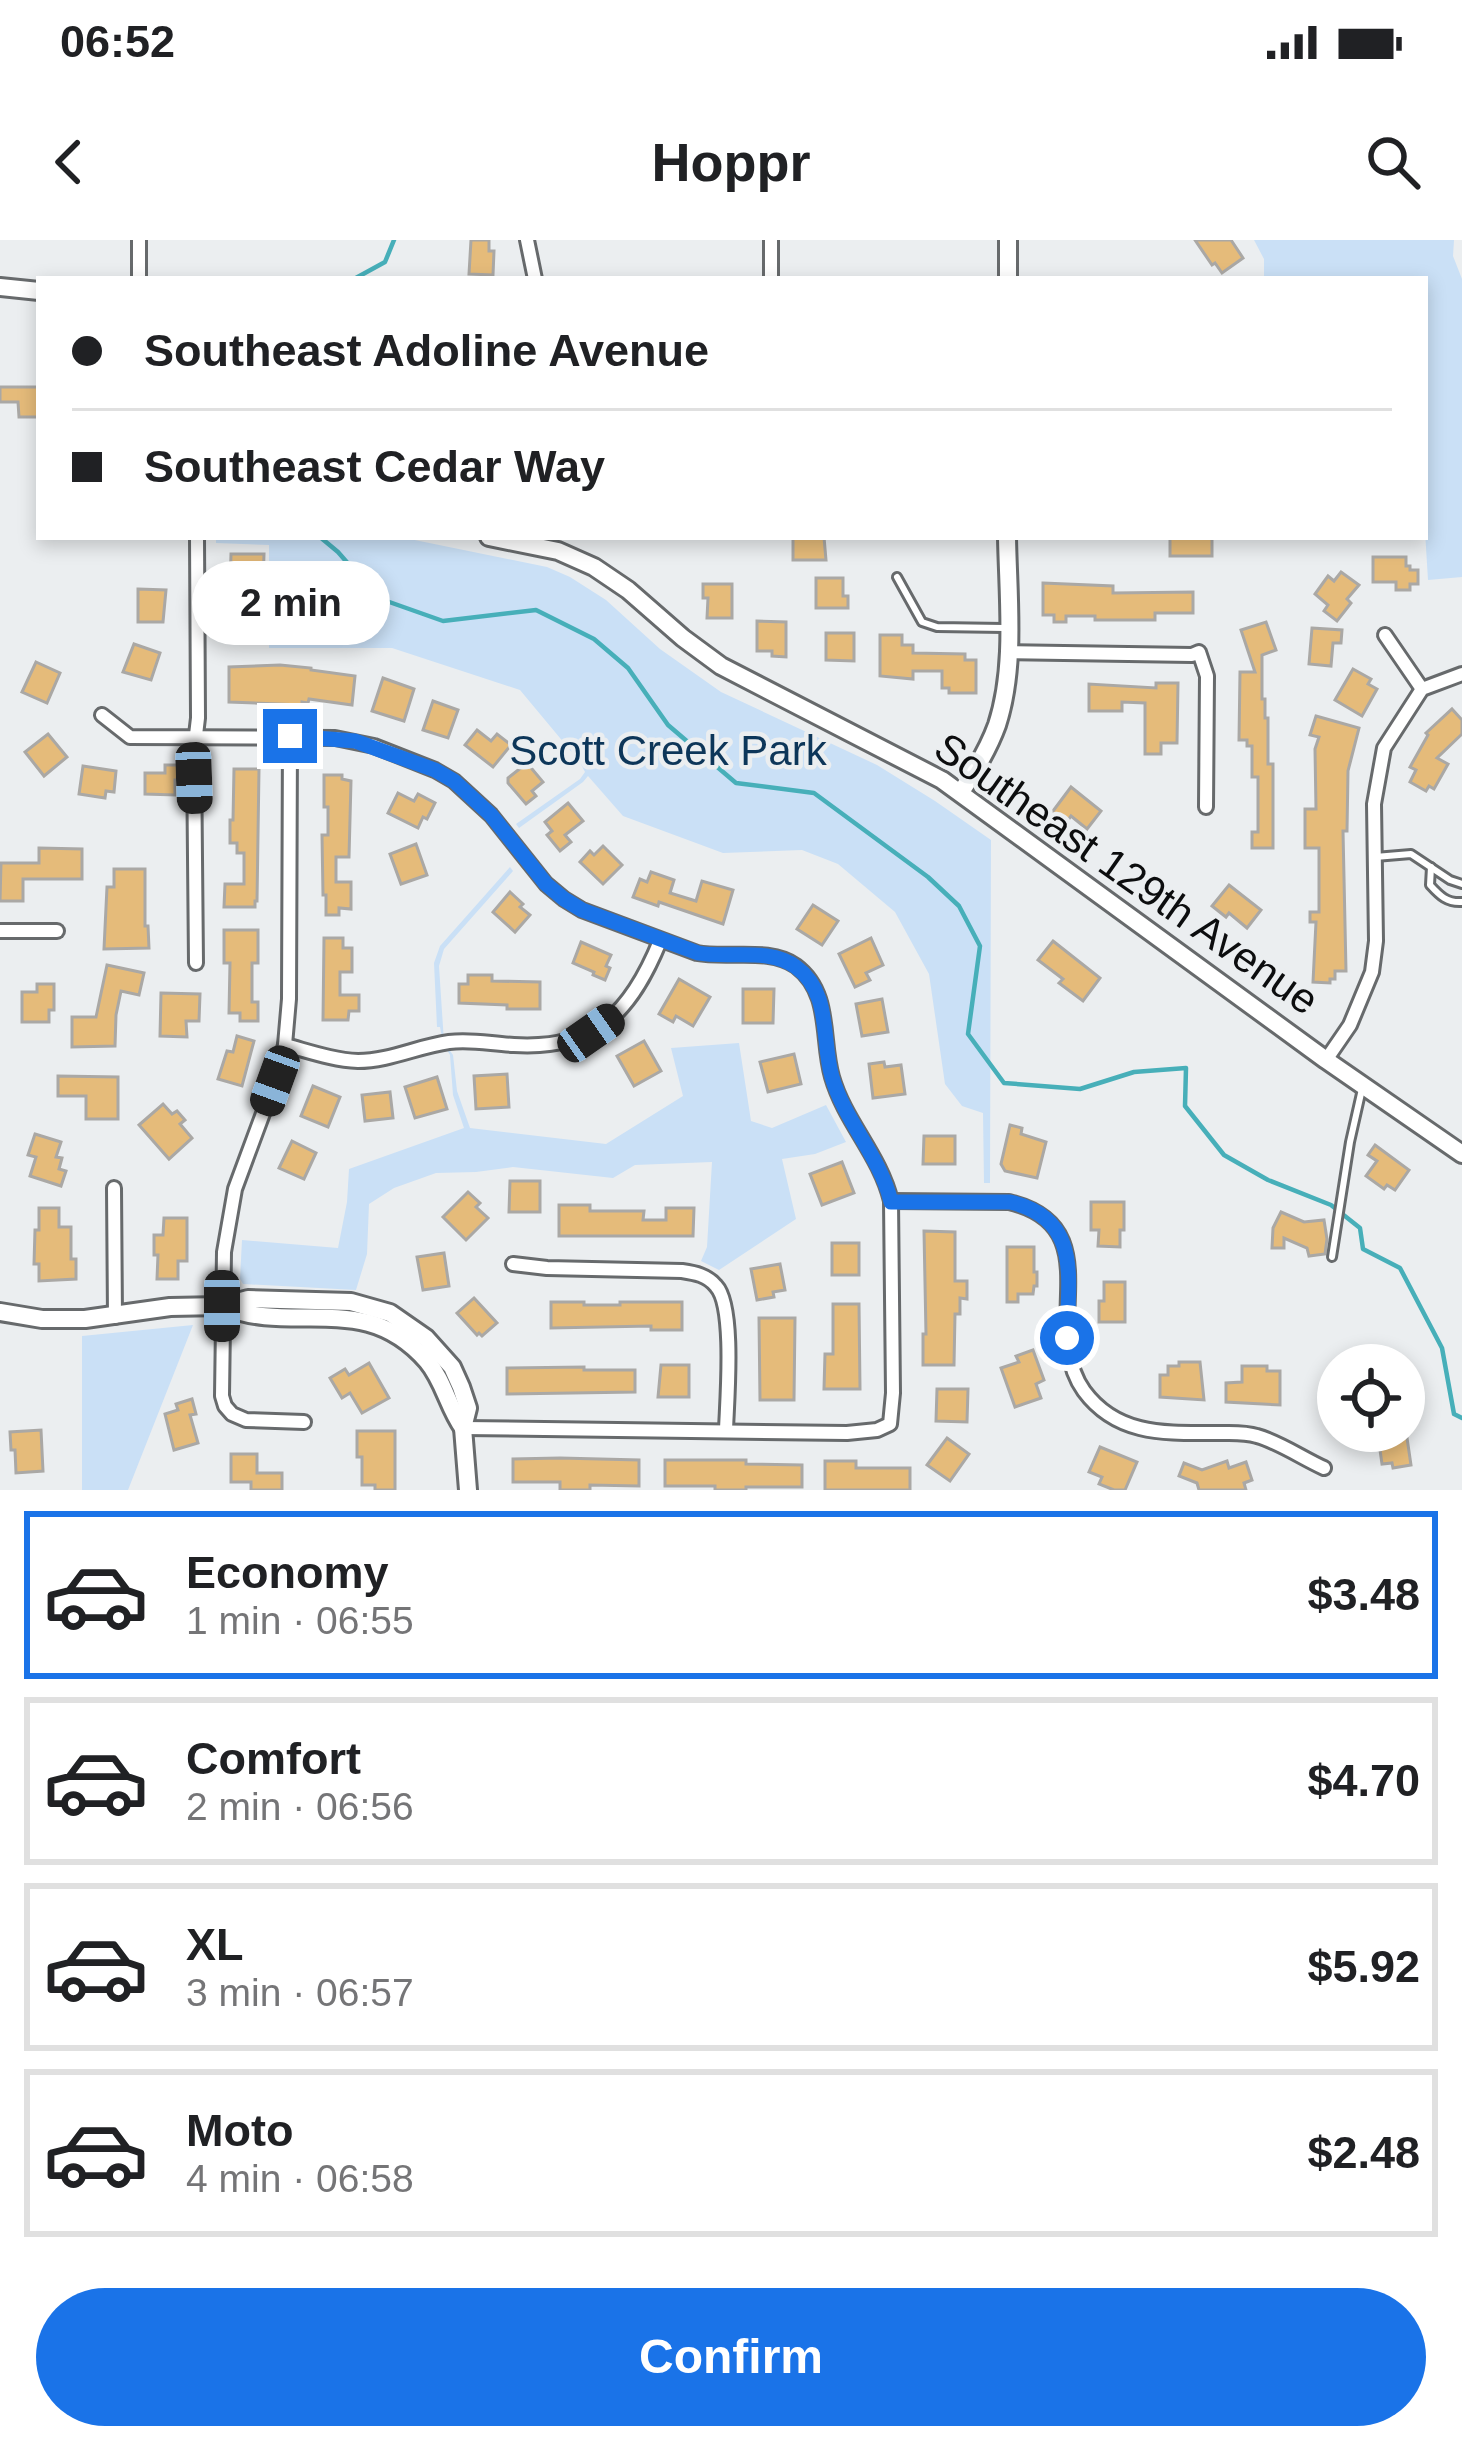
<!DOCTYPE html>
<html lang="en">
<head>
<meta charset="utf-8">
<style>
  body { margin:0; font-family:Arial,sans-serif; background:#f6f6f6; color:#202124; height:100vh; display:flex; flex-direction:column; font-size:45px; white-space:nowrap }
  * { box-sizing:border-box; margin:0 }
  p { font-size:39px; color:#757577 }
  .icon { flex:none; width:66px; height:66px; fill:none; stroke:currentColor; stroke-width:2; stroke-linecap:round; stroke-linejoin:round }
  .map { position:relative; height:1250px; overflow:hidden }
  .sheet { display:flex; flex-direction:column; background:#fff; flex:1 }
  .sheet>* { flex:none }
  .top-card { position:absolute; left:36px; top:36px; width:1392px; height:264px; border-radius:0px; box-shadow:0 6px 18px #0003; display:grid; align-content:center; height:264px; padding:0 36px; background:#fff }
  .tools { position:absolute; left:1317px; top:1104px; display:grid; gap:24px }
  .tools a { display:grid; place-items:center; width:108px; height:108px; border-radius:50%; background:#fff; box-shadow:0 6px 18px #0003; font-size:60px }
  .end { position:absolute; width:54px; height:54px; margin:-27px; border:15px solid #1a73e8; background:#fff; box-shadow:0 0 0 6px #fff }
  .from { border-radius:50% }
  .bubble { position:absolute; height:84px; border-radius:42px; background:#fff; box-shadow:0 6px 18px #0003; font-size:39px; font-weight:700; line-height:84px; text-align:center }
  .car { position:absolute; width:36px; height:72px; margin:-36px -18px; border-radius:15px; box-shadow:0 0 9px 3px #0007; background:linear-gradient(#222 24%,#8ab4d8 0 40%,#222 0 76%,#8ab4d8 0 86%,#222 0) }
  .top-card b { display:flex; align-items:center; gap:42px; height:114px; font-size:45px }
  .top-card b+b { border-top:3px solid #e0e0e0 }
  .top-card i { width:30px; height:30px; background:#202124 }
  ul { padding:21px 0 0; list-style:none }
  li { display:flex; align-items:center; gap:36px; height:168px; margin:0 24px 18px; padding:0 12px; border:6px solid #e0e0e0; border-radius:0px }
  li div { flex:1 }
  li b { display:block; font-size:45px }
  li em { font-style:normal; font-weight:700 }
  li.on { border-color:#1a73e8 }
  li>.icon { width:108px; height:108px; stroke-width:1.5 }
  .action { display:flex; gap:24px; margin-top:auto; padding:24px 36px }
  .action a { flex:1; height:138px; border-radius:72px; background:#1a73e8; color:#fff; font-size:48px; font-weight:700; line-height:138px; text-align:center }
  .status { display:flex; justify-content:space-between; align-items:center; height:84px; padding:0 60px; background:#fff; direction:ltr }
  .status svg { height:33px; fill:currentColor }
  header { display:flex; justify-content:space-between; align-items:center; height:156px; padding:0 36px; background:#fff; font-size:54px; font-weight:700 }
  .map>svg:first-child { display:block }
</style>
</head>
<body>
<div class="status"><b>06:52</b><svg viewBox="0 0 49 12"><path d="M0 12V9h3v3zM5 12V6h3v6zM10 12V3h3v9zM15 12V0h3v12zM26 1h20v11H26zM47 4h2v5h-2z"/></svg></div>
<header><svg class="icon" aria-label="back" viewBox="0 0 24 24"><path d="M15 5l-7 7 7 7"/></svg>Hoppr<svg class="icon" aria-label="search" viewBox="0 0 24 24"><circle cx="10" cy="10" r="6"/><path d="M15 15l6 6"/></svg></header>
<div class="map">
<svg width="1462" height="1250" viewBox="0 0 1462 1250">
  <rect width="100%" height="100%" fill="#ebeef0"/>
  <g fill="#cae0f6">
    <polygon points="1254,0 1454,0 1453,16 1462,39 1462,337 1428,340 1425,291 1425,39 1264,39 1264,19"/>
    <polygon points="216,297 400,297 547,327 570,337 606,360 660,409 721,452 877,525 935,561 991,600 990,943 984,943 983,873 962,866 945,844 929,734 895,672 838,624 802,610 723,613 623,576 588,536 583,542 519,588 516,584 580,539 585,532 580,522 520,450 392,408 269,408 269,305 216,303"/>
    <polygon points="510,627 513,631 444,709 439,726 444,802 453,815 457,851 470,888 606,904 683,856 671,808 739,803 751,881 772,888 826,865 846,902 815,914 782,919 796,979 719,1030 701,1021 707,1007 712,922 635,925 613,938 513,927 476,932 436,933 394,948 369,964 367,1014 356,1050 243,1044 240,1039 242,1000 338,1008 347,962 349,929 464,888 453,855 450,815 443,803 440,787 437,787 434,723 440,706"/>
    <polygon points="193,1085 128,1250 82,1250 82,1096"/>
  </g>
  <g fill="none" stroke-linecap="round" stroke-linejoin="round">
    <g stroke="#47afb9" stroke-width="4.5">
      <polyline points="354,39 385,22 394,0"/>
      <polyline points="320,297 338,312 378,358 443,381 536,370 594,399 628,428 668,485 736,543 814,553 928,637 959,666 980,706 968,794 1004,843 1080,849 1134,832 1186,828 1185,866 1224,915 1268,940 1331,965 1360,988 1363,1009 1400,1028 1442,1108 1454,1174 1462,1178"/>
    </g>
  </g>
  <g fill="#e5bb7a" stroke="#aaa8a5" stroke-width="3">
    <polygon points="471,0 489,0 489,11 494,11 493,35 469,34"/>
    <polygon points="1195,0 1231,0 1243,18 1222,33 1215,23 1212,25"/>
    <polygon points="0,147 39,147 39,177 19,177 18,162 0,162"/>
    <polygon points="793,297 824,297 826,320 793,320"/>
    <rect x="1170" y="297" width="42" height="19"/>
    <polygon points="231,314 264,314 263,346 246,345 246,349 230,349"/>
    <polygon points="1373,317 1406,317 1406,326 1410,326 1410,330 1418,330 1418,344 1410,344 1410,350 1396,350 1396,342 1373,342"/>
    <polygon points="1341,332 1359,345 1347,359 1351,363 1337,381 1324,371 1328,365 1315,354 1328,336 1334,341"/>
    <polygon points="816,338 843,338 843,356 848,356 848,368 816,368"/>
    <polygon points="1043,343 1113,346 1113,353 1193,352 1193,373 1155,373 1155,380 1095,380 1095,376 1066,376 1066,382 1054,382 1054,375 1043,375"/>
    <polygon points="703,344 732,344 732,378 707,378 708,358 703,358"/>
    <polygon points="138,349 166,350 163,382 138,382"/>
    <polygon points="757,381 786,382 786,417 772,416 772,411 757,411"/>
    <polygon points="1266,382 1276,410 1262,415 1262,459 1265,459 1265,478 1268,478 1268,524 1273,524 1273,608 1252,608 1252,592 1258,592 1258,537 1252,537 1252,506 1247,506 1247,500 1239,500 1240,432 1255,432 1241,390"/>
    <polygon points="1312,388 1342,390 1341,403 1333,403 1331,426 1309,424"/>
    <polygon points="826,393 854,393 854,421 826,420"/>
    <polygon points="880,395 902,395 902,405 913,405 913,413 965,414 965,420 976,420 976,453 949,453 949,448 942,448 942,431 913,431 913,439 880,436"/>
    <polygon points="134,404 160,413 151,440 123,432"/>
    <polygon points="36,422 60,433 47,463 22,452"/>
    <polygon points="280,425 311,428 311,430 355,436 352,465 309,459 308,463 302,462 302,465 229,462 229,427"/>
    <polygon points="1353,429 1371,439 1368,444 1377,449 1362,476 1335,460"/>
    <polygon points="383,438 414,449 404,481 372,471"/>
    <polygon points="1156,443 1178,443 1177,503 1161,503 1161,514 1145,514 1145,463 1122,462 1122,471 1089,471 1089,444 1156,448"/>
    <polygon points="433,461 458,470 448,498 423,490"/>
    <polygon points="1452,469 1462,480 1462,494 1437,518 1448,524 1434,549 1429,546 1426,551 1410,542 1416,530 1410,527 1428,495 1426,493"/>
    <polygon points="1316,476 1359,488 1348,531 1347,591 1343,591 1346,731 1335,731 1335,739 1330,739 1330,743 1313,742 1316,682 1310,682 1310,672 1319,672 1319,608 1305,608 1305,569 1316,569 1315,509 1319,497 1310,495"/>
    <polygon points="477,490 491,501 497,494 511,505 493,527 465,505"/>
    <polygon points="48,494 67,517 44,536 25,512"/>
    <polygon points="527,523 543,542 532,551 536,556 526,564 508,543 508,538"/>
    <polygon points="165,525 182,525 182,540 175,540 175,555 145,554 145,533 165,533"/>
    <polygon points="83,526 116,531 114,552 106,551 105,558 79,554"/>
    <polygon points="234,529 259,529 257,661 255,661 255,667 224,667 225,644 244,644 244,613 237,613 237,603 230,603 230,580 233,580"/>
    <polygon points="324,535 342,535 342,539 351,541 349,617 336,617 336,642 351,642 351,669 339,668 339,675 326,675 326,655 323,655 322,595 328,595 328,567 324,567"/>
    <polygon points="1071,547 1101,571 1087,589 1071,576 1064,586 1050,575"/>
    <polygon points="398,553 414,561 418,554 435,563 427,579 423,577 418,588 388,573"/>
    <polygon points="568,563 583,581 565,595 571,602 560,611 547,595 552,591 545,582"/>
    <polygon points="416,604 427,635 401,644 390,614"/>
    <polygon points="603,606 622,625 603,644 580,622 590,611 594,615"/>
    <polygon points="39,608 82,609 82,639 23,639 23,661 0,661 1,623 39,623"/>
    <polygon points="114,629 145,629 145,686 148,686 149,708 104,709 107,647 114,647"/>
    <polygon points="651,632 674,640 670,653 696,661 702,641 733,650 723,684 659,662 658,666 633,657 640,639 647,642"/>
    <polygon points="1229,645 1261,670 1247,688 1229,673 1226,677 1212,666"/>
    <polygon points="510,652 523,664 520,667 530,675 515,692 493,672"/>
    <polygon points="813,665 838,681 822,705 797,689"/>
    <polygon points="224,690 258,690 258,723 252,723 252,762 258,762 258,781 240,781 240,773 229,773 230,723 224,723"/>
    <polygon points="324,698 343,698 343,708 352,708 352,732 340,732 340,755 359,755 359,771 349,771 348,780 323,780"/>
    <polygon points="871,698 883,725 866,733 870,740 855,747 839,714"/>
    <polygon points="1053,701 1100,738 1083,761 1059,743 1063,739 1038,720"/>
    <polygon points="581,702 611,715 606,726 610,728 605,740 593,735 594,732 573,723"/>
    <polygon points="107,725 144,733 139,755 121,751 116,775 115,806 72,807 72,777 96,777"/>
    <polygon points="468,735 492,735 492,741 540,742 540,769 507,769 507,765 459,763 459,744 468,744"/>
    <polygon points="679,739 710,757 693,786 676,776 673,782 659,774"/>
    <polygon points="37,744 54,744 54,770 49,770 49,782 22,782 22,752 37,752"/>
    <polygon points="743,749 774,749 773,783 743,783"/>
    <polygon points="161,753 200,754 199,781 186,781 187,797 160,796"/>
    <polygon points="882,759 888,792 862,796 856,764"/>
    <polygon points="237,796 254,801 242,846 218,839 227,811 233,812"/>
    <polygon points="644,801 661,831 634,846 617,816"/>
    <polygon points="794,814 801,844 768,852 760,822"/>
    <polygon points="884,822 885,827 901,825 905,854 873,858 869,824"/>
    <polygon points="507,834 509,867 476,869 474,836"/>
    <polygon points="58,836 118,837 118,879 86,879 86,856 58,856"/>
    <polygon points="437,837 447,869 415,878 405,847"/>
    <polygon points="313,846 340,857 328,887 301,876"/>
    <polygon points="390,852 393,878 365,881 362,855"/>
    <polygon points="163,864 172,874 177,871 185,880 180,884 192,898 169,919 139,885"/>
    <polygon points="1010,885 1022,888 1021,894 1046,902 1037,938 1005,931 1001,924"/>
    <polygon points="35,894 61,902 56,917 62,918 59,929 66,931 61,946 30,936 36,917 28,915"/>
    <polygon points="924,896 955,896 955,924 923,924"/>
    <polygon points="292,901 316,913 304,939 279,928"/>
    <polygon points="1375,905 1409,930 1395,950 1387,945 1384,949 1366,936 1377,921 1368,915"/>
    <polygon points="842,922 854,953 822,965 810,934"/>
    <polygon points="510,941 540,941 540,972 509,972"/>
    <polygon points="468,952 480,963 476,967 488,978 466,1000 443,977"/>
    <polygon points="1091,962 1124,962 1124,990 1120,990 1120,1007 1098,1006 1099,990 1091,990"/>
    <polygon points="559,965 590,965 590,971 644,971 643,980 666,980 666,968 694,968 693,996 559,996"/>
    <polygon points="39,968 59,968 59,987 71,987 71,1019 76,1019 76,1039 39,1041 39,1024 34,1024 35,990 39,990"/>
    <polygon points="1281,972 1304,982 1324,980 1327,999 1325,1014 1309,1016 1307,1008 1284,998 1284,1008 1272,1008 1273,988"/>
    <polygon points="164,978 187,978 187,1021 178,1021 178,1039 157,1039 158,1015 154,1015 154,995 163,995"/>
    <polygon points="924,991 955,992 955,1041 967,1041 967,1059 960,1058 960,1074 955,1074 954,1125 923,1125 923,1094 926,1094"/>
    <rect x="832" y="1003" width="27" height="32"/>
    <polygon points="1007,1007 1034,1007 1034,1032 1037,1032 1037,1046 1034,1046 1033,1054 1018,1054 1018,1062 1007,1062"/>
    <polygon points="444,1013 449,1046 423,1050 417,1017"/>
    <polygon points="780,1024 785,1050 773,1052 774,1057 757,1060 751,1029"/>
    <polygon points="1104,1042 1125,1042 1125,1082 1099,1082 1099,1061 1104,1061"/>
    <polygon points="474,1058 497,1083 482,1096 479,1093 477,1095 457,1073"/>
    <polygon points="551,1062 584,1062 584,1065 620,1065 620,1062 682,1062 682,1090 651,1090 651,1086 551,1088"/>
    <polygon points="833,1064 859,1064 860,1149 824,1149 825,1114 833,1114"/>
    <polygon points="759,1078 795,1078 794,1160 760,1160"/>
    <polygon points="1033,1110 1044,1140 1036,1144 1041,1158 1015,1167 1001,1128 1019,1122 1016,1116"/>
    <polygon points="1179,1122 1200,1122 1204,1160 1160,1157 1160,1135 1168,1135 1168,1126 1179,1126"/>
    <polygon points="369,1123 389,1158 362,1173 350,1153 342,1158 330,1138 345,1129 349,1135"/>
    <polygon points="661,1125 689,1125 689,1157 658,1157"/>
    <polygon points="1242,1126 1267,1126 1267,1131 1280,1131 1280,1165 1226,1162 1226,1143 1242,1142"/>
    <polygon points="584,1127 584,1130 635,1130 635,1152 507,1154 507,1128"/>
    <polygon points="937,1149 968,1149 967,1182 936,1181"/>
    <polygon points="192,1159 196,1174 190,1175 198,1203 174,1210 165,1174 178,1170 176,1164"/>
    <polygon points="41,1190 43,1231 16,1233 15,1210 11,1210 10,1192"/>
    <polygon points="357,1191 395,1191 395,1250 375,1250 375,1245 362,1245 362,1217 357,1217"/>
    <polygon points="1406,1191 1411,1225 1393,1228 1392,1223 1382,1224 1379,1203 1351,1192"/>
    <polygon points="947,1198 969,1214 950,1241 927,1225"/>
    <polygon points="1100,1207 1137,1222 1125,1250 1114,1250 1099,1244 1102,1237 1089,1232"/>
    <polygon points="231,1214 257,1214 257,1233 282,1233 282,1250 251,1250 251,1242 231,1242"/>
    <polygon points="560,1218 639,1220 639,1246 590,1245 590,1250 560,1250 560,1242 513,1242 513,1219"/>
    <polygon points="665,1220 746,1220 746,1224 802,1225 802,1247 746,1247 746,1250 715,1250 715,1246 665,1246"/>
    <polygon points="825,1221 856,1221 856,1228 910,1228 910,1250 825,1250"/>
    <polygon points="1227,1221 1229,1228 1246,1222 1252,1240 1244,1243 1246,1250 1199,1250 1197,1243 1179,1236 1184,1223 1202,1230"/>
  </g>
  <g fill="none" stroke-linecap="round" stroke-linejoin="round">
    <defs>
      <g id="lane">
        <polyline points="897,337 922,382 937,387 1004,388"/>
        <polyline points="1375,617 1411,614 1450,640 1462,644"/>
        <path d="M 1431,627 L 1430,645 C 1440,656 1447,663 1462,662"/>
        <polyline points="1332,1017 1350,902 1362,849"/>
      </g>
      <g id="street">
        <polyline points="527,0 535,39"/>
        <polyline points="771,0 771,39"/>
        <polyline points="139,39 139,0"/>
        <polyline points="1385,395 1422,449"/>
        <polyline points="1007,412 1192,415 1199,412 1207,436 1206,567"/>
        <path d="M 102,475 L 130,497 L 335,498 L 374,506 L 435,530 L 454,541 L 491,575 L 546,644 L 564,659 L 582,670 L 697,713 C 728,719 770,707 796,726 C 832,753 821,800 832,837 C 845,882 880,915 891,961 L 893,1153 L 890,1184 L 877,1190 L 847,1193 L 463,1188"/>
        <polyline points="290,497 289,759 285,805 275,841 235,949 224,1012 222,1156 225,1166 232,1174 246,1180 304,1182"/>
        <polyline points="0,691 57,691"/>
        <polyline points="196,723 194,512 198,478 197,297"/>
        <path d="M 285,805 C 308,811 333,820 358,821 C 389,821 419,806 449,802 C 472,799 491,804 514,805 C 596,810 631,772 660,701"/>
        <polyline points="1326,820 1350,785 1372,732 1376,701 1374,564 1384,508 1422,449 1462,434"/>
        <polyline points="114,948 115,1077"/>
        <path d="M 891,961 L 1009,962 C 1113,987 1038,1087 1084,1151 C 1118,1197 1168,1193 1219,1193 C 1232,1193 1245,1192 1257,1196 C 1279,1202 1302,1218 1324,1228"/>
        <path d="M 513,1024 L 547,1028 L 682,1031 C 695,1033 707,1035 716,1046 C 735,1066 727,1160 726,1190"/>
      </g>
      <g id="secondary">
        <polyline points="1008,0 1008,39"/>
        <polyline points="0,47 39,51"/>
        <polyline points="489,297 558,311 594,327 628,350 683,398 721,426 942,540 1326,820 1462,914"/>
        <path d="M 961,552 C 975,531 988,510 997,485 C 1016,427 1008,358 1007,297"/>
        <path d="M 223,1066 C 295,1096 364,1049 427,1121 C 444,1141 448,1167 463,1188"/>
        <polyline points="0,1072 42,1079 85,1079 170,1067 222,1066 248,1059 351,1062 390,1073 426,1098 452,1127 461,1147 468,1168 463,1188 468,1250"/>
      </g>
    </defs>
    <use href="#lane" stroke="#676a6c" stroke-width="12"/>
    <use href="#street" stroke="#676a6c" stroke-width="18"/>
    <use href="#secondary" stroke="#676a6c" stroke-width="22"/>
    <use href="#lane" stroke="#fff" stroke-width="6"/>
    <use href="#street" stroke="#fff" stroke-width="12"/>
    <use href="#secondary" stroke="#fff" stroke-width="16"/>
  </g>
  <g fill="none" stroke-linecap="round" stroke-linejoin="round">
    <path stroke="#1a73e8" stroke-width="15" d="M 290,496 L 355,501 L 435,530 L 454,541 L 491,575 L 546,644 L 564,659 L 582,670 L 698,713 C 729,719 769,707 796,727 C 832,753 821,800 832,837 C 845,882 880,916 891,962 L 1010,962 C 1082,979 1068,1038 1067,1098"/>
  </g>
  <g text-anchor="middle" stroke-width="9" stroke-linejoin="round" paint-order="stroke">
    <g font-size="42" fill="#0d3659" stroke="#ebeef0">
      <text x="668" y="525">Scott Creek Park</text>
    </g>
    <g font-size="42" fill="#0c0d0e" stroke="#ebeef0">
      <text transform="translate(1127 633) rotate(35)" y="15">Southeast 129th Avenue</text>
    </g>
  </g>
</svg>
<div class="tools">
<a><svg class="icon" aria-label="locate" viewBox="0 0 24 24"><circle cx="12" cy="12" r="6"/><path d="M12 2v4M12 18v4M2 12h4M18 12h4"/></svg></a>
</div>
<i class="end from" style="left:1067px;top:1098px"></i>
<i class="end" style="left:290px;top:496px"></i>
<div class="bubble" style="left:192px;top:321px;width:198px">2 min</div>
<i class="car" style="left:194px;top:538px;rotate:178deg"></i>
<i class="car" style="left:591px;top:793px;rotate:55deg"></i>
<i class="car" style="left:275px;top:841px;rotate:200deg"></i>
<i class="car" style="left:222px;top:1066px;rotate:180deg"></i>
<div class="top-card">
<b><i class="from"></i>Southeast Adoline Avenue</b>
<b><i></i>Southeast Cedar Way</b>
</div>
</div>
<section class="sheet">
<ul>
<li class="on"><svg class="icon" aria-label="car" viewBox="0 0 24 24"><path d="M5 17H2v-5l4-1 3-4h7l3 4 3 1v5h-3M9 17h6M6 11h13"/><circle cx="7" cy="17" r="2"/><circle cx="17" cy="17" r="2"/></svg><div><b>Economy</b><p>1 min · 06:55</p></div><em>$3.48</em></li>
<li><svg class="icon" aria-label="car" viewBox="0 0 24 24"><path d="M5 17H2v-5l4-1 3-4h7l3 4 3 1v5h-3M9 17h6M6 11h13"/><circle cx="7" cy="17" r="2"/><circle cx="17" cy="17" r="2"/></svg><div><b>Comfort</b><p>2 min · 06:56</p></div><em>$4.70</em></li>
<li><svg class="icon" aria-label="car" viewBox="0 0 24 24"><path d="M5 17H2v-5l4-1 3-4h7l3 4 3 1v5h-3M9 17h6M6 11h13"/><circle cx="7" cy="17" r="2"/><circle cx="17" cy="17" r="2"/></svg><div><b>XL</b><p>3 min · 06:57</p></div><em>$5.92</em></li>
<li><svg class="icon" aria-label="car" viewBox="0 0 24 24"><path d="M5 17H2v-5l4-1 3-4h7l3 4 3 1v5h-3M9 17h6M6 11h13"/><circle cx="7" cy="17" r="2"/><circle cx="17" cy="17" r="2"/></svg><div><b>Moto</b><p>4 min · 06:58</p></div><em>$2.48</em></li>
</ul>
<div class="action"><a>Confirm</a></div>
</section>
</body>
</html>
